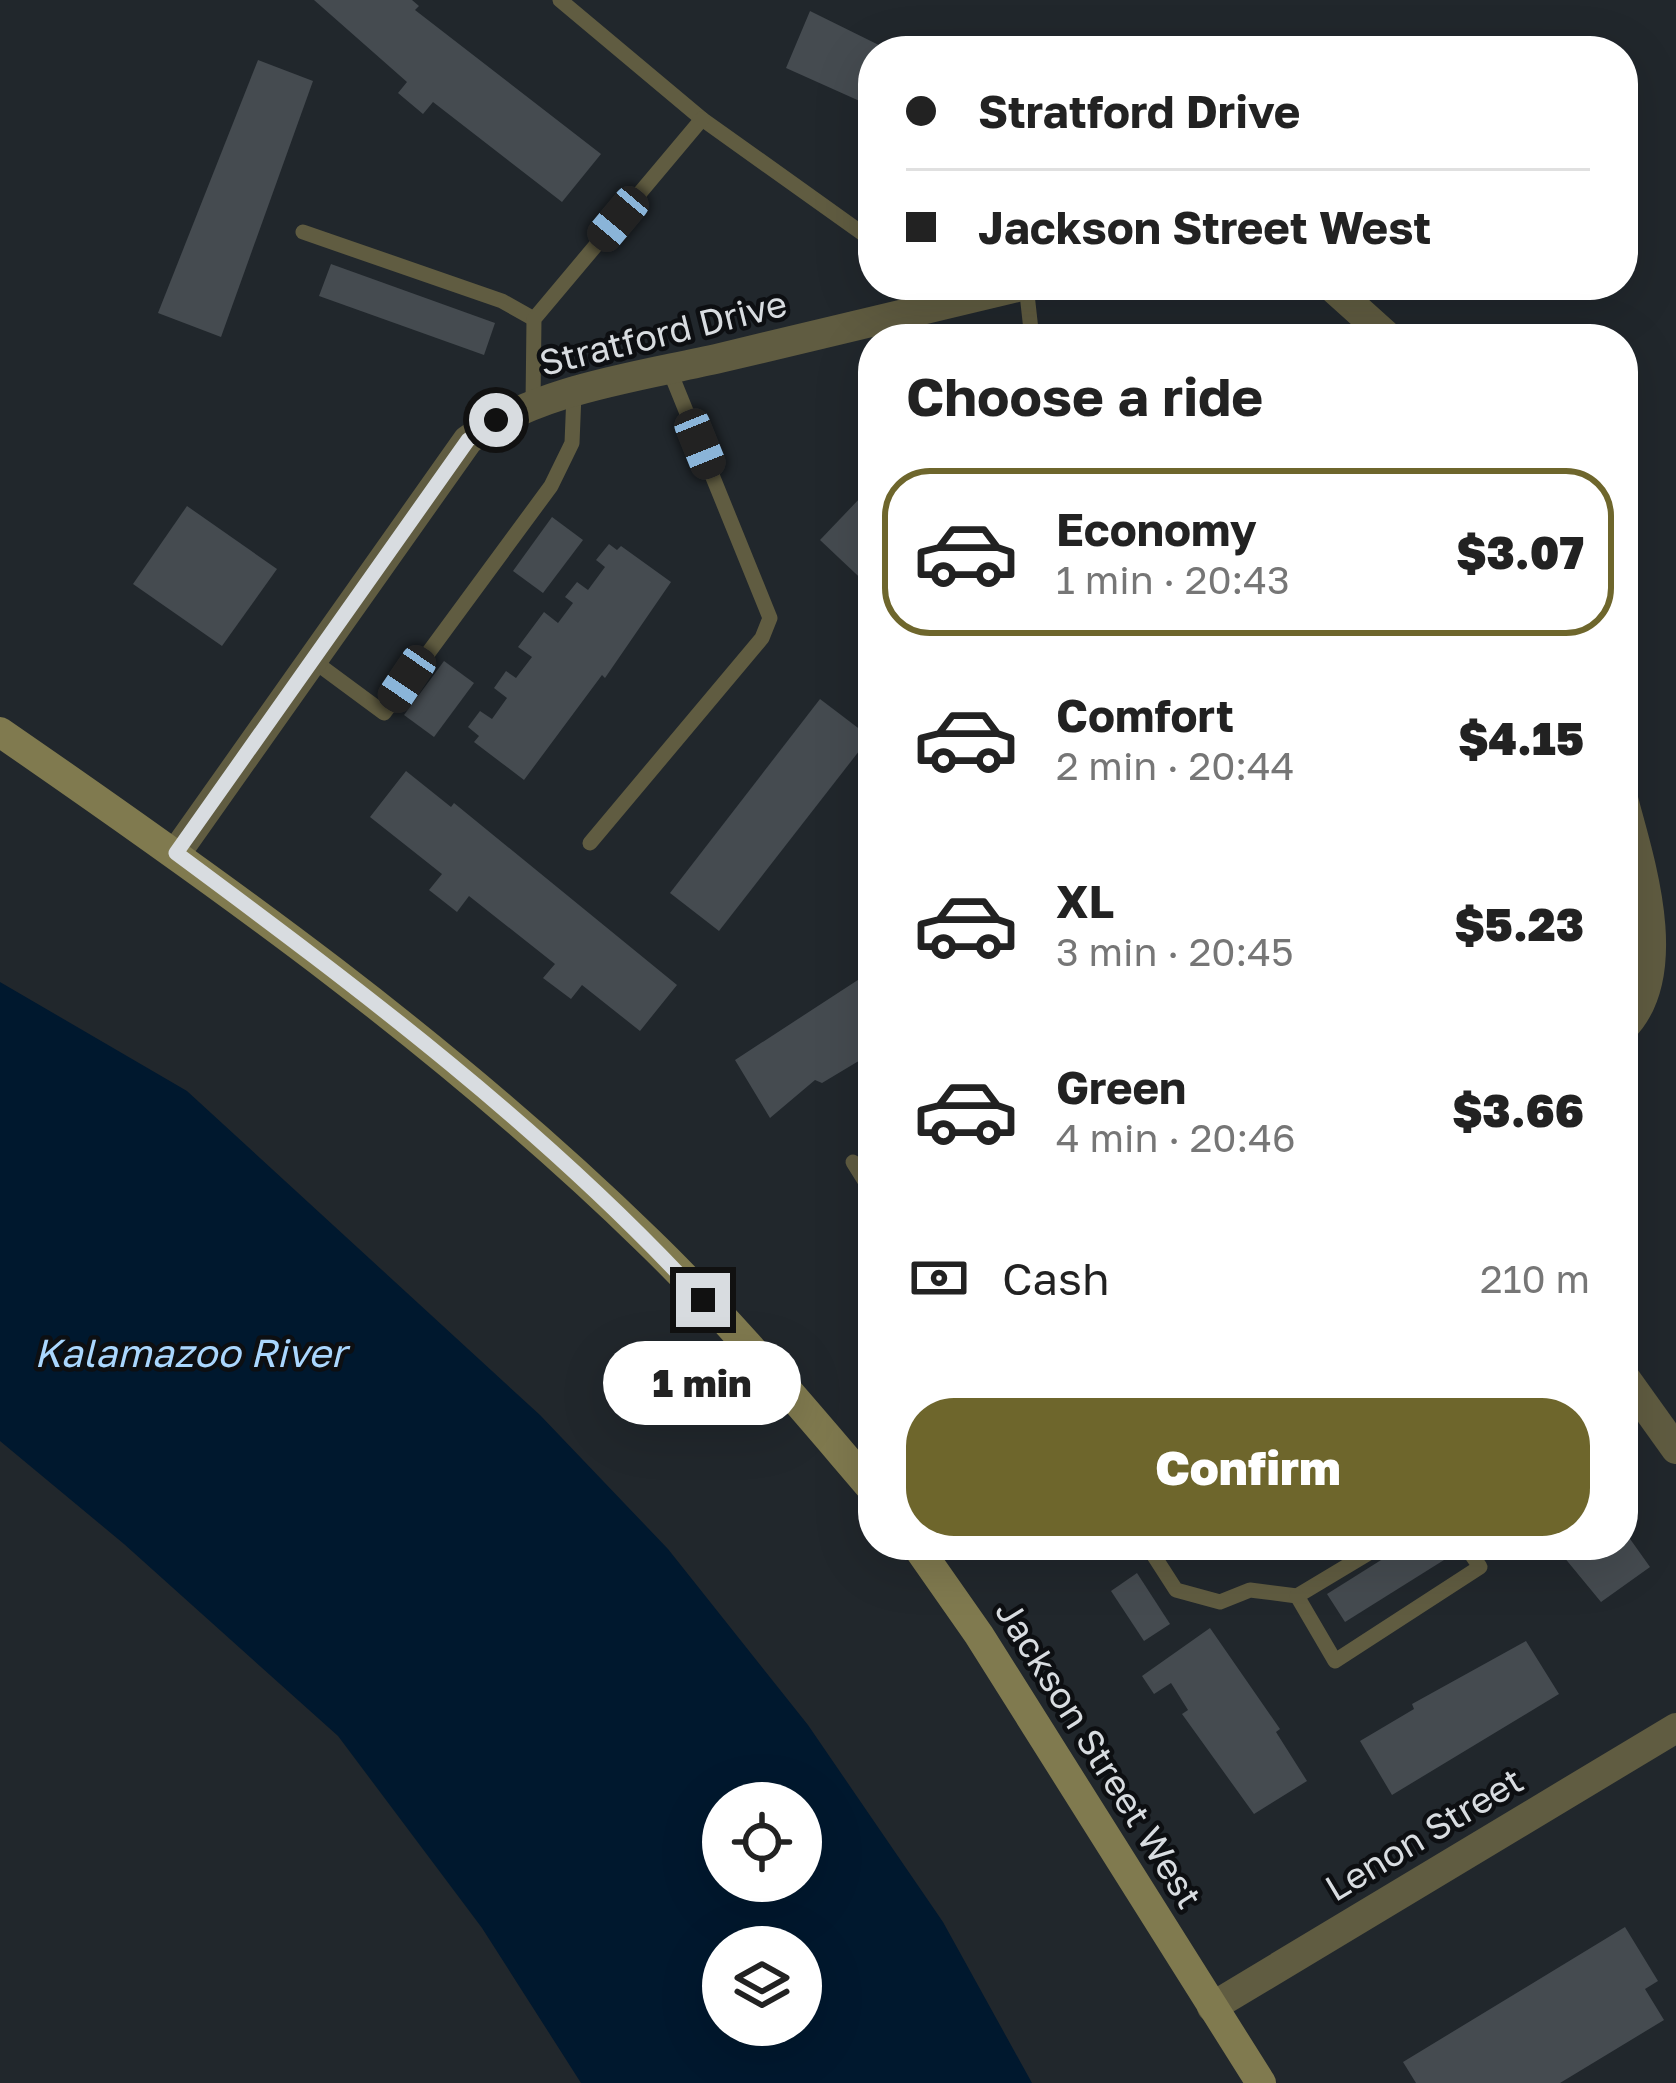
<!DOCTYPE html>
<html lang="en">
<head>
<meta charset="utf-8">
<style>
  body { margin:0; font-family:"Golos Text",sans-serif; background:#f6f6f6; color:#222; height:100vh; display:flex; flex-direction:column; font-size:45px; white-space:nowrap }
  * { box-sizing:border-box; margin:0 }
  p { font-size:39px; color:#767676 }
  .icon { flex:none; width:66px; height:66px; fill:none; stroke:currentColor; stroke-width:2; stroke-linecap:round; stroke-linejoin:round }
  .map { position:relative; flex:1; overflow:hidden }
  .drawer { position:absolute; left:858px; top:324px; width:780px; height:1236px; display:flex; flex-direction:column; background:#fff; border-radius:48px; box-shadow:0 12px 48px #0002 }
  .drawer>* { flex:none }
  .top-card { position:absolute; left:858px; top:36px; width:780px; height:264px; border-radius:48px; box-shadow:0 12px 48px #0002; display:grid; align-content:center; height:264px; padding:0 48px; background:#fff }
  .buttons { position:absolute; left:702px; top:1782px; display:grid; gap:24px }
  .buttons a { display:grid; place-items:center; width:120px; height:120px; border-radius:50%; background:#fff; box-shadow:0 12px 48px #0002; font-size:60px }
  .end { position:absolute; width:54px; height:54px; margin:-27px; border:15px solid #d8dce0; background:#111; box-shadow:0 0 0 6px #111 }
  .from { border-radius:50% }
  .bubble { position:absolute; height:84px; border-radius:42px; background:#fff; box-shadow:0 12px 48px #0002; font-size:39px; font-weight:800; line-height:84px; text-align:center }
  .car { position:absolute; width:36px; height:72px; margin:-36px -18px; border-radius:15px; box-shadow:0 0 9px 3px #0007; background:linear-gradient(#222 24%,#8ab4d8 0 40%,#222 0 76%,#8ab4d8 0 86%,#222 0) }
  .top-card b { display:flex; align-items:center; gap:42px; height:114px; font-size:45px }
  .top-card b+b { border-top:3px solid #e0e0e0 }
  .top-card i { width:30px; height:30px; background:#222 }
  ul { padding:0; list-style:none }
  li { display:flex; align-items:center; gap:36px; height:168px; margin:0 24px 18px; padding:0 24px; border:6px solid transparent; border-radius:48px }
  li div { flex:1 }
  li b { display:block; font-size:45px }
  li em { font-style:normal; font-weight:800 }
  li.selected { border-color:#6e662c }
  li>.icon { width:108px; height:108px; stroke-width:1.5 }
  h2 { padding:0 48px; font-size:54px; line-height:144px }
  .pay { display:flex; align-items:center; gap:30px; height:132px; padding:0 48px; font-size:45px }
  .pay p { margin-inline-start:auto }
  .primary-button { display:flex; gap:24px; margin-top:auto; padding:24px 48px }
  .primary-button a { flex:1; height:138px; border-radius:48px; background:#6e662c; color:#fff; font-size:48px; font-weight:800; line-height:138px; text-align:center }
  .map>svg:first-child { display:block }
</style>
</head>
<body>
<div class="map">
<svg width="1676" height="2083" viewBox="0 0 1676 2083">
  <rect width="100%" height="100%" fill="#21272c"/>
  <path fill="#00182e" fill-rule="evenodd" d="M 0,982 L 187,1091 L 540,1415 L 668,1549 L 808,1725 L 943,1922 L 1032,2083 L 581,2083 L 482,1928 L 338,1736 L 124,1544 L 0,1441 ZM 723,1803 L 801,1803 L 801,1881 L 723,1881 ZM 723,1947 L 801,1947 L 801,2025 L 723,2025 Z"/>
  <g fill="#454b50">
    <polygon points="314,0 412,0 419,6 415,10 601,154 562,202 433,102 423,114 398,93 407,82"/>
    <polygon points="810,11 891,51 873,51 873,107 786,68"/>
    <polygon points="258,60 313,81 221,337 158,313"/>
    <polygon points="331,264 495,323 484,355 319,296"/>
    <polygon points="862,496 873,506 873,590 820,540"/>
    <polygon points="187,506 277,569 222,646 133,584"/>
    <polygon points="552,517 583,540 543,593 513,571"/>
    <polygon points="609,544 617,550 621,546 671,582 605,678 602,675 524,780 474,742 479,736 468,727 480,711 492,719 507,698 494,688 506,671 516,678 532,657 518,647 544,612 558,623 573,603 565,597 577,582 588,590 605,567 596,560"/>
    <polygon points="444,661 474,683 434,737 404,715"/>
    <polygon points="820,699 870,737 719,931 670,893"/>
    <polygon points="406,771 451,807 454,803 677,985 640,1031 582,985 571,999 543,978 555,964 469,896 457,912 429,890 442,874 370,817"/>
    <polygon points="864,976 867,981 873,977 873,1045 864,1051 867,1056 822,1083 815,1080 770,1118 735,1060"/>
    <polygon points="1623,1529 1650,1567 1601,1602 1554,1545 1623,1545"/>
    <polygon points="1405,1545 1446,1545 1452,1555 1345,1622 1327,1594"/>
    <polygon points="1137,1573 1170,1624 1144,1641 1111,1591"/>
    <polygon points="1210,1628 1280,1729 1276,1732 1307,1781 1254,1814 1182,1714 1188,1710 1171,1683 1154,1694 1142,1676"/>
    <polygon points="1526,1641 1559,1694 1392,1795 1360,1741 1414,1709 1412,1704"/>
    <polygon points="1625,1927 1658,1981 1645,1989 1664,2020 1560,2083 1416,2083 1403,2062"/>
  </g>
  <g fill="none" stroke-linecap="round" stroke-linejoin="round">
    <g stroke="#605c41" stroke-width="15">
      <polyline points="560,0 702,119 873,241"/>
      <polyline points="303,232 502,301 534,319"/>
      <polyline points="905,285 917,312"/>
      <polyline points="1026,285 1032,339"/>
      <polyline points="1278,337 1280,339"/>
      <polyline points="533,404 534,319 702,119"/>
      <polyline points="315,662 384,713 551,486 572,443 574,394"/>
      <polyline points="590,843 762,638 770,618 669,369"/>
      <polyline points="853,1162 873,1194"/>
      <polyline points="1147,1545 1176,1590 1220,1602 1250,1590 1297,1596 1382,1545"/>
      <polyline points="1297,1596 1335,1661 1480,1567 1465,1545"/>
    </g>
    <g stroke="#605c41" stroke-width="30">
      <polyline points="1330,285 1390,339"/>
      <path d="M 1623,799 C 1641,865 1676,974 1623,1028"/>
      <path d="M 176,853 L 468,440 C 538,389 637,377 720,358 C 822,334 924,310 1026,285"/>
      <polyline points="1623,1375 1676,1449"/>
      <polyline points="1212,2007 1676,1728"/>
    </g>
    <g stroke="#807a4f" stroke-width="30">
      <path d="M 0,732 C 226,888 449,1047 646,1239 C 727,1317 800,1405 873,1490"/>
      <polyline points="916,1545 979,1635 1261,2083"/>
    </g>
  </g>
  <g fill="none" stroke-linecap="round" stroke-linejoin="round">
    <path stroke="#d8dce0" stroke-width="15" d="M 496,420 L 468,440 L 176,853 C 361,990 546,1129 703,1300"/>
  </g>
  <g text-anchor="middle" stroke-width="9" stroke-linejoin="round" paint-order="stroke">
    <g font-size="36" fill="#d8dce0" stroke="#0d0f12">
      <text transform="translate(663 333) rotate(-14)" y="13">Stratford Drive</text>
      <text transform="translate(1099 1754) rotate(58)" y="13">Jackson Street West</text>
      <text transform="translate(1424 1834) rotate(-31)" y="13">Lenon Street</text>
    </g>
    <g font-size="39" font-style="italic" fill="#aad7fe" stroke="#0d0f12">
      <text x="190" y="1367">Kalamazoo River</text>
    </g>
  </g>
</svg>
<div class="buttons">
<a><svg class="icon" aria-label="locate" viewBox="0 0 24 24"><circle cx="12" cy="12" r="6"/><path d="M12 2v4M12 18v4M2 12h4M18 12h4"/></svg></a>
<a><svg class="icon" aria-label="layers" viewBox="0 0 24 24"><path d="M12 4l9 5-9 5-9-5zM3 14l9 5 9-5"/></svg></a>
</div>
<i class="end from" style="left:496px;top:420px"></i>
<i class="end" style="left:703px;top:1300px"></i>
<div class="bubble" style="left:603px;top:1341px;width:198px">1 min</div>
<i class="car" style="left:618px;top:219px;rotate:220deg"></i>
<i class="car" style="left:700px;top:444px;rotate:158deg"></i>
<i class="car" style="left:407px;top:679px;rotate:214deg"></i>
<div class="top-card">
<b><i class="from"></i>Stratford Drive</b>
<b><i></i>Jackson Street West</b>
</div>
<section class="drawer">
<h2>Choose a ride</h2>
<ul>
<li class="selected"><svg class="icon" aria-label="car" viewBox="0 0 24 24"><path d="M5 17H2v-5l4-1 3-4h7l3 4 3 1v5h-3M9 17h6M6 11h13"/><circle cx="7" cy="17" r="2"/><circle cx="17" cy="17" r="2"/></svg><div><b>Economy</b><p>1 min · 20:43</p></div><em>$3.07</em></li>
<li><svg class="icon" aria-label="car" viewBox="0 0 24 24"><path d="M5 17H2v-5l4-1 3-4h7l3 4 3 1v5h-3M9 17h6M6 11h13"/><circle cx="7" cy="17" r="2"/><circle cx="17" cy="17" r="2"/></svg><div><b>Comfort</b><p>2 min · 20:44</p></div><em>$4.15</em></li>
<li><svg class="icon" aria-label="car" viewBox="0 0 24 24"><path d="M5 17H2v-5l4-1 3-4h7l3 4 3 1v5h-3M9 17h6M6 11h13"/><circle cx="7" cy="17" r="2"/><circle cx="17" cy="17" r="2"/></svg><div><b>XL</b><p>3 min · 20:45</p></div><em>$5.23</em></li>
<li><svg class="icon" aria-label="car" viewBox="0 0 24 24"><path d="M5 17H2v-5l4-1 3-4h7l3 4 3 1v5h-3M9 17h6M6 11h13"/><circle cx="7" cy="17" r="2"/><circle cx="17" cy="17" r="2"/></svg><div><b>Green</b><p>4 min · 20:46</p></div><em>$3.66</em></li>
</ul>
<div class="pay"><svg class="icon" aria-label="cash" viewBox="0 0 24 24"><path d="M3 7h18v10H3z"/><circle cx="12" cy="12" r="2"/></svg>Cash<p>210 m</p></div>
<div class="primary-button"><a>Confirm</a></div>
</section>
</div>
</body>
</html>
